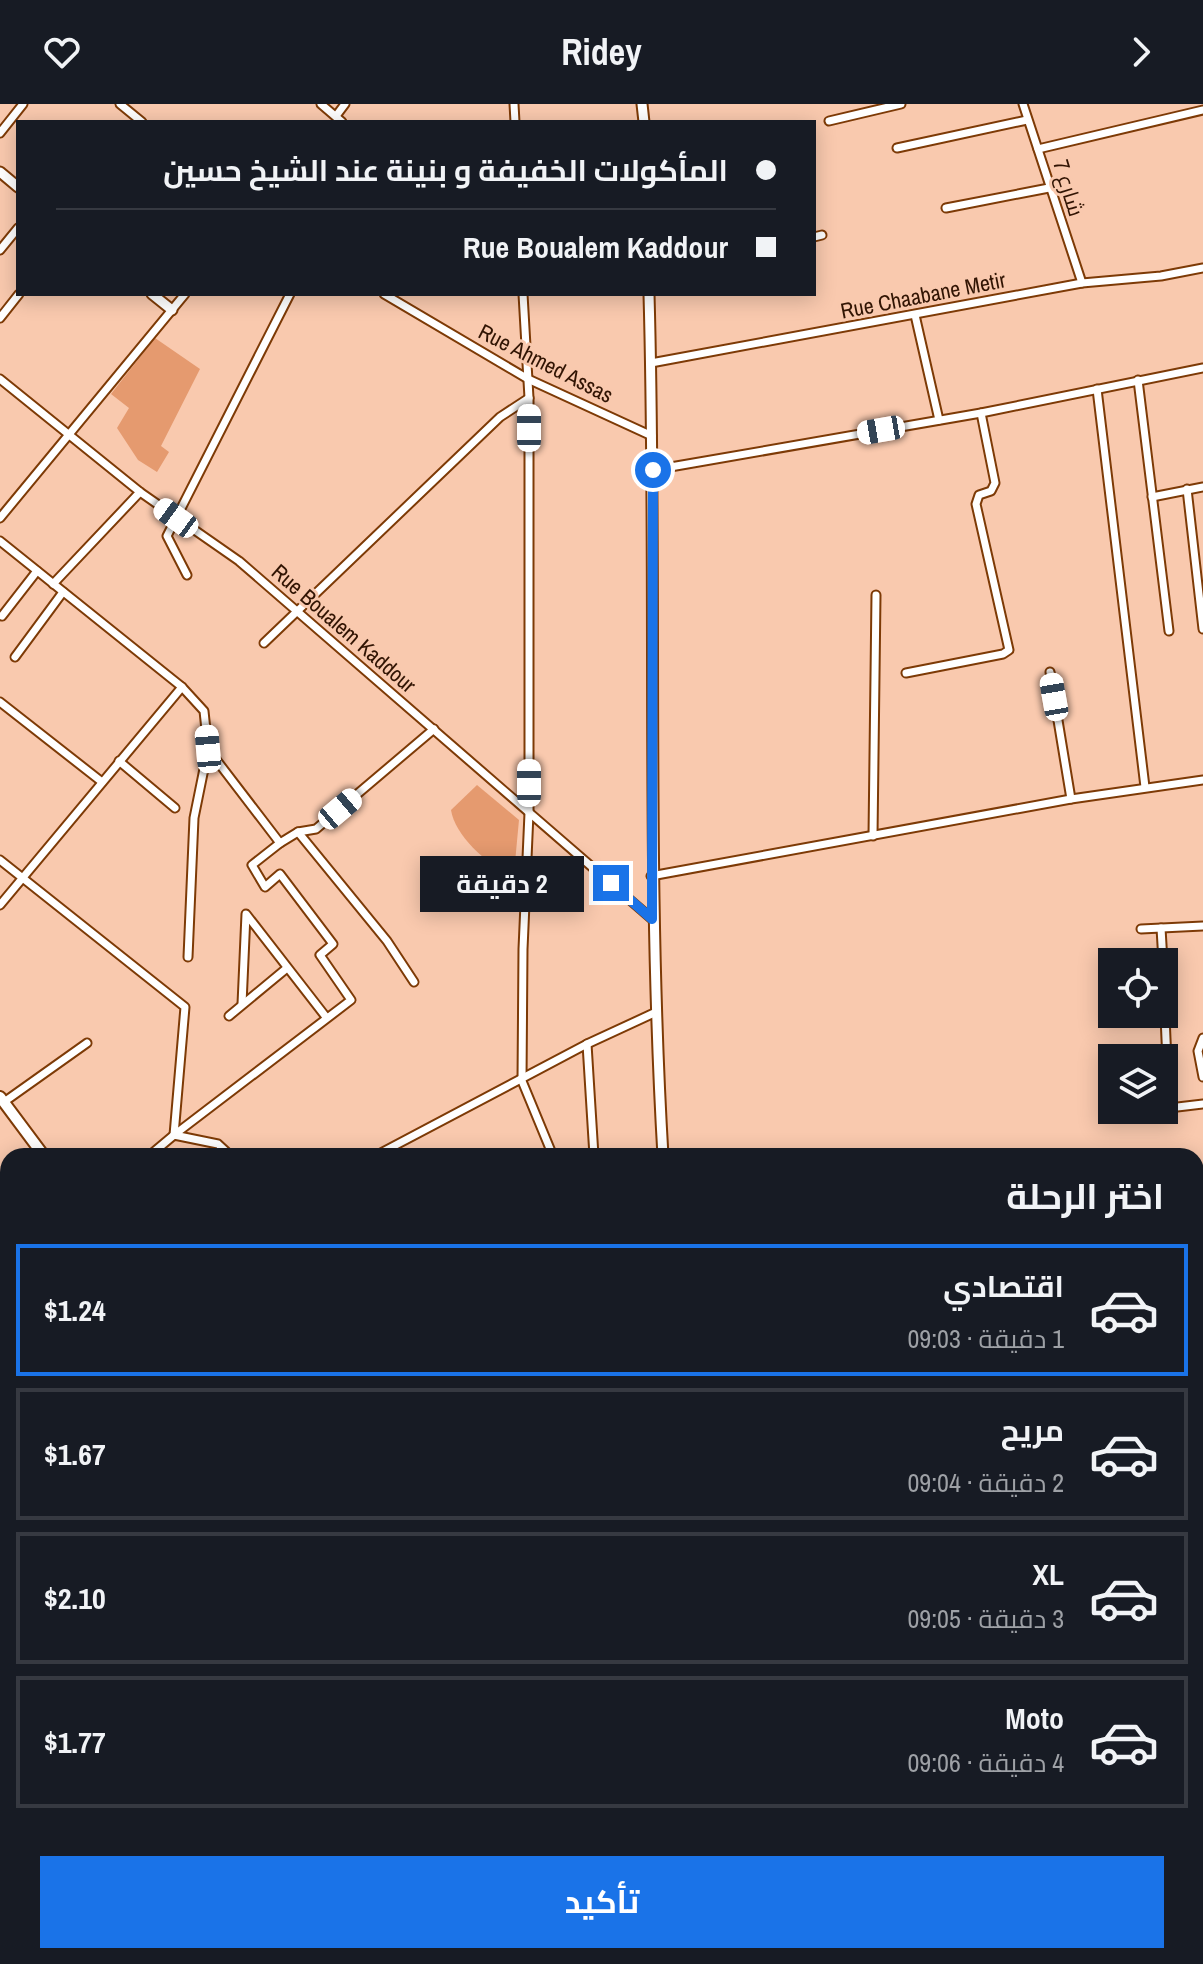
<!DOCTYPE html>
<html lang="ar">
<head>
<meta charset="utf-8">
<style>
  body { margin:0; font-family:"Archivo Narrow",Cairo,sans-serif; background:#242831; color:#f1f3f6; direction:rtl; height:100vh; display:flex; flex-direction:column; font-size:30px; white-space:nowrap }
  * { box-sizing:border-box; margin:0 }
  p { font-size:26px; color:#9ea1a6 }
  .icon { flex:none; width:44px; height:44px; fill:none; stroke:currentColor; stroke-width:2; stroke-linecap:round; stroke-linejoin:round }
  .map { position:relative; flex:1; overflow:hidden; direction:ltr }
  .side { position:absolute; left:0px; top:1044px; width:1204px; height:816px; display:flex; flex-direction:column; background:#171b24; border-radius:24px 24px 0 0; box-shadow:0 4px 20px #0003; direction:rtl }
  .side>* { flex:none }
  .hud { position:absolute; left:16px; top:16px; width:800px; height:176px; border-radius:0px; box-shadow:0 4px 20px #0003; direction:rtl; display:grid; align-content:center; height:176px; padding:0 40px; background:#171b24 }
  .fabs { position:absolute; left:1098px; top:844px; display:grid; gap:16px }
  .fabs a { display:grid; place-items:center; width:80px; height:80px; border-radius:0px; background:#171b24; box-shadow:0 4px 20px #0003; font-size:40px }
  .end { position:absolute; width:36px; height:36px; margin:-18px; border:10px solid #1a73e8; background:#fff; box-shadow:0 0 0 4px #fff }
  .from { border-radius:50% }
  .bubble { position:absolute; height:56px; border-radius:0px; background:#171b24; box-shadow:0 4px 20px #0003; font-size:26px; font-weight:700; line-height:56px; text-align:center; direction:rtl }
  .car { position:absolute; width:24px; height:48px; margin:-24px -12px; border-radius:10px; box-shadow:0 0 6px 2px #0007; background:linear-gradient(#fff 24%,#345 0 40%,#fff 0 76%,#345 0 86%,#fff 0) }
  .hud b { display:flex; align-items:center; gap:28px; height:76px; font-size:30px }
  .hud b+b { border-top:2px solid #363941 }
  .hud i { width:20px; height:20px; background:#f1f3f6 }
  ul { padding:0; list-style:none }
  li { display:flex; align-items:center; gap:24px; height:132px; margin:0 16px 12px; padding:0 24px; border:4px solid #363941; border-radius:0px }
  li div { flex:1 }
  li b { display:block; font-size:30px }
  li em { font-style:normal; font-weight:700 }
  li.on { border-color:#1a73e8 }
  li>.icon { width:72px; height:72px; stroke-width:1.5 }
  h2 { padding:0 40px; font-size:36px; line-height:96px }
  .button { display:flex; gap:16px; margin-top:auto; padding:16px 40px }
  .button a { flex:1; height:92px; border-radius:0px; background:#1a73e8; color:#fff; font-size:32px; font-weight:700; line-height:92px; text-align:center }
  header { display:flex; justify-content:space-between; align-items:center; height:104px; padding:0 40px; background:#171b24; font-size:36px; font-weight:700 }
  .map>svg:first-child { display:block }
</style>
</head>
<body>
<header><svg class="icon" aria-label="forward" viewBox="0 0 24 24"><path d="M9 5l7 7-7 7"/></svg>Ridey<svg class="icon" aria-label="heart" viewBox="0 0 24 24"><path d="M12 20l-8-8c-3-5 5-10 8-4 3-6 11-1 8 4z"/></svg></header>
<div class="map">
<svg width="1203" height="1860" viewBox="0 0 1203 1860">
  <rect width="100%" height="100%" fill="#f9c9ae"/>
  <g fill="#e59a6f">
    <polygon points="155,234 200,265 161,342 169,348 157,368 138,356 117,324 129,304 111,290"/>
    <path d="M 477,681 L 519,716 L 514,769 C 489,764 455,732 451,706 Z"/>
  </g>
  <g fill="none" stroke-linecap="round" stroke-linejoin="round">
    <defs>
      <g id="minor">
        <polyline points="120,0 142,18"/>
        <polyline points="321,0 342,18"/>
        <polyline points="514,0 515,18"/>
        <polyline points="1023,0 1082,179"/>
        <polyline points="336,12 345,0"/>
        <polyline points="829,17 901,0"/>
        <polyline points="0,29 23,0"/>
        <polyline points="897,44 1027,16"/>
        <polyline points="1038,45 1203,6"/>
        <polyline points="946,104 1049,84"/>
        <polyline points="814,133 822,131"/>
        <polyline points="0,146 18,124"/>
        <polyline points="384,190 528,275 652,332"/>
        <polyline points="523,190 529,294 529,709 523,845 522,977 553,1052"/>
        <polyline points="915,211 939,316"/>
        <polyline points="0,214 19,190"/>
        <polyline points="651,259 1082,179 1161,172 1203,164"/>
        <polyline points="0,275 140,388 239,457 652,815"/>
        <polyline points="1138,276 1169,527"/>
        <polyline points="1097,285 1145,683"/>
        <polyline points="653,366 981,309 1203,264"/>
        <polyline points="1187,385 1203,525"/>
        <polyline points="1152,393 1203,383"/>
        <polyline points="0,414 185,190"/>
        <polyline points="0,437 182,583 204,607 208,645 194,714 188,853"/>
        <polyline points="187,471 167,432 290,190"/>
        <polyline points="53,480 140,388"/>
        <polyline points="2,512 37,467"/>
        <polyline points="264,539 500,313 529,294"/>
        <polyline points="15,553 63,488"/>
        <polyline points="1050,568 1071,695"/>
        <polyline points="906,569 1003,550 1009,546 976,400 979,391 991,387 995,379 981,309"/>
        <polyline points="0,598 102,678"/>
        <polyline points="208,645 280,739 298,728 316,725 434,625"/>
        <polyline points="119,657 175,704"/>
        <polyline points="298,728 387,837 414,878"/>
        <polyline points="873,732 876,491"/>
        <polyline points="0,756 185,903 174,1031"/>
        <polyline points="651,772 1071,695 1203,676"/>
        <polyline points="0,801 182,583"/>
        <polyline points="1161,824 1163,858"/>
        <polyline points="1141,825 1203,822"/>
        <polyline points="1164,889 1169,1004 1203,1000"/>
        <polyline points="242,900 246,810 326,913"/>
        <polyline points="229,912 287,864"/>
        <polyline points="1203,934 1198,947 1203,973"/>
        <polyline points="587,940 594,1052"/>
        <polyline points="4,998 87,939"/>
        <polyline points="174,1031 351,896 320,851 333,840 280,770 265,783 252,761 280,739"/>
        <polyline points="149,1052 174,1031 218,1040 231,1052"/>
        <polyline points="375,1052 587,940 654,909"/>
        <polyline points="0,1158 8,1152"/>
        <polyline points="0,1212 8,1223"/>
        <polyline points="0,1598 8,1587"/>
        <polyline points="0,1616 8,1617"/>
        <polyline points="0,1672 8,1672"/>
        <polyline points="678,1852 689,1860"/>
        <polyline points="594,1860 600,1852"/>
      </g>
      <g id="tertiary">
        <polyline points="642,0 644,18"/>
        <polyline points="0,68 18,83"/>
        <polyline points="152,190 172,206"/>
        <path d="M 649,190 C 657,477 646,765 663,1052"/>
        <polyline points="725,1852 727,1860"/>
      </g>
      <g id="secondary">
        <polyline points="0,993 44,1052"/>
        <polyline points="630,1852 636,1860"/>
      </g>
    </defs>
    <use href="#minor" stroke="#7d3a06" stroke-width="11"/>
    <use href="#tertiary" stroke="#7d3a06" stroke-width="13"/>
    <use href="#secondary" stroke="#7d3a06" stroke-width="14"/>
    <use href="#minor" stroke="#fff" stroke-width="7"/>
    <use href="#tertiary" stroke="#fff" stroke-width="9"/>
    <use href="#secondary" stroke="#fff" stroke-width="10"/>
  </g>
  <g fill="none" stroke-linecap="round" stroke-linejoin="round">
    <polyline stroke="#1a73e8" stroke-width="10" points="611,779 652,815 653,366"/>
  </g>
  <g text-anchor="middle" stroke-width="6" stroke-linejoin="round" paint-order="stroke">
    <g font-size="22" fill="#311403" stroke="#f9c9ae">
      <text transform="translate(1069 84) rotate(73)" y="8">شارع 7</text>
      <text transform="translate(923 191) rotate(-11)" y="8">Rue Chaabane Metir</text>
      <text transform="translate(546 259) rotate(27)" y="8">Rue Ahmed Assas</text>
      <text transform="translate(344 524) rotate(41)" y="8">Rue Boualem Kaddour</text>
    </g>
  </g>
</svg>
<div class="fabs">
<a><svg class="icon" aria-label="locate" viewBox="0 0 24 24"><circle cx="12" cy="12" r="6"/><path d="M12 2v4M12 18v4M2 12h4M18 12h4"/></svg></a>
<a><svg class="icon" aria-label="layers" viewBox="0 0 24 24"><path d="M12 4l9 5-9 5-9-5zM3 14l9 5 9-5"/></svg></a>
</div>
<i class="end from" style="left:653px;top:366px"></i>
<i class="end" style="left:611px;top:779px"></i>
<div class="bubble" style="left:420px;top:752px;width:164px">2 دقيقة</div>
<i class="car" style="left:529px;top:324px;rotate:0deg"></i>
<i class="car" style="left:881px;top:326px;rotate:260deg"></i>
<i class="car" style="left:176px;top:414px;rotate:306deg"></i>
<i class="car" style="left:1054px;top:593px;rotate:350deg"></i>
<i class="car" style="left:208px;top:645px;rotate:355deg"></i>
<i class="car" style="left:529px;top:679px;rotate:0deg"></i>
<i class="car" style="left:340px;top:705px;rotate:50deg"></i>
<div class="hud">
<b><i class="from"></i>المأكولات الخفيفة و بنينة عند الشيخ حسين</b>
<b><i></i>Rue Boualem Kaddour</b>
</div>
<section class="side">
<h2>اختر الرحلة</h2>
<ul>
<li class="on"><svg class="icon" aria-label="car" viewBox="0 0 24 24"><path d="M5 17H2v-5l4-1 3-4h7l3 4 3 1v5h-3M9 17h6M6 11h13"/><circle cx="7" cy="17" r="2"/><circle cx="17" cy="17" r="2"/></svg><div><b>اقتصادي</b><p>1 دقيقة · 09:03</p></div><em>$1.24</em></li>
<li><svg class="icon" aria-label="car" viewBox="0 0 24 24"><path d="M5 17H2v-5l4-1 3-4h7l3 4 3 1v5h-3M9 17h6M6 11h13"/><circle cx="7" cy="17" r="2"/><circle cx="17" cy="17" r="2"/></svg><div><b>مريح</b><p>2 دقيقة · 09:04</p></div><em>$1.67</em></li>
<li><svg class="icon" aria-label="car" viewBox="0 0 24 24"><path d="M5 17H2v-5l4-1 3-4h7l3 4 3 1v5h-3M9 17h6M6 11h13"/><circle cx="7" cy="17" r="2"/><circle cx="17" cy="17" r="2"/></svg><div><b>XL</b><p>3 دقيقة · 09:05</p></div><em>$2.10</em></li>
<li><svg class="icon" aria-label="car" viewBox="0 0 24 24"><path d="M5 17H2v-5l4-1 3-4h7l3 4 3 1v5h-3M9 17h6M6 11h13"/><circle cx="7" cy="17" r="2"/><circle cx="17" cy="17" r="2"/></svg><div><b>Moto</b><p>4 دقيقة · 09:06</p></div><em>$1.77</em></li>
</ul>
<div class="button"><a>تأكيد</a></div>
</section>
</div>
</body>
</html>
